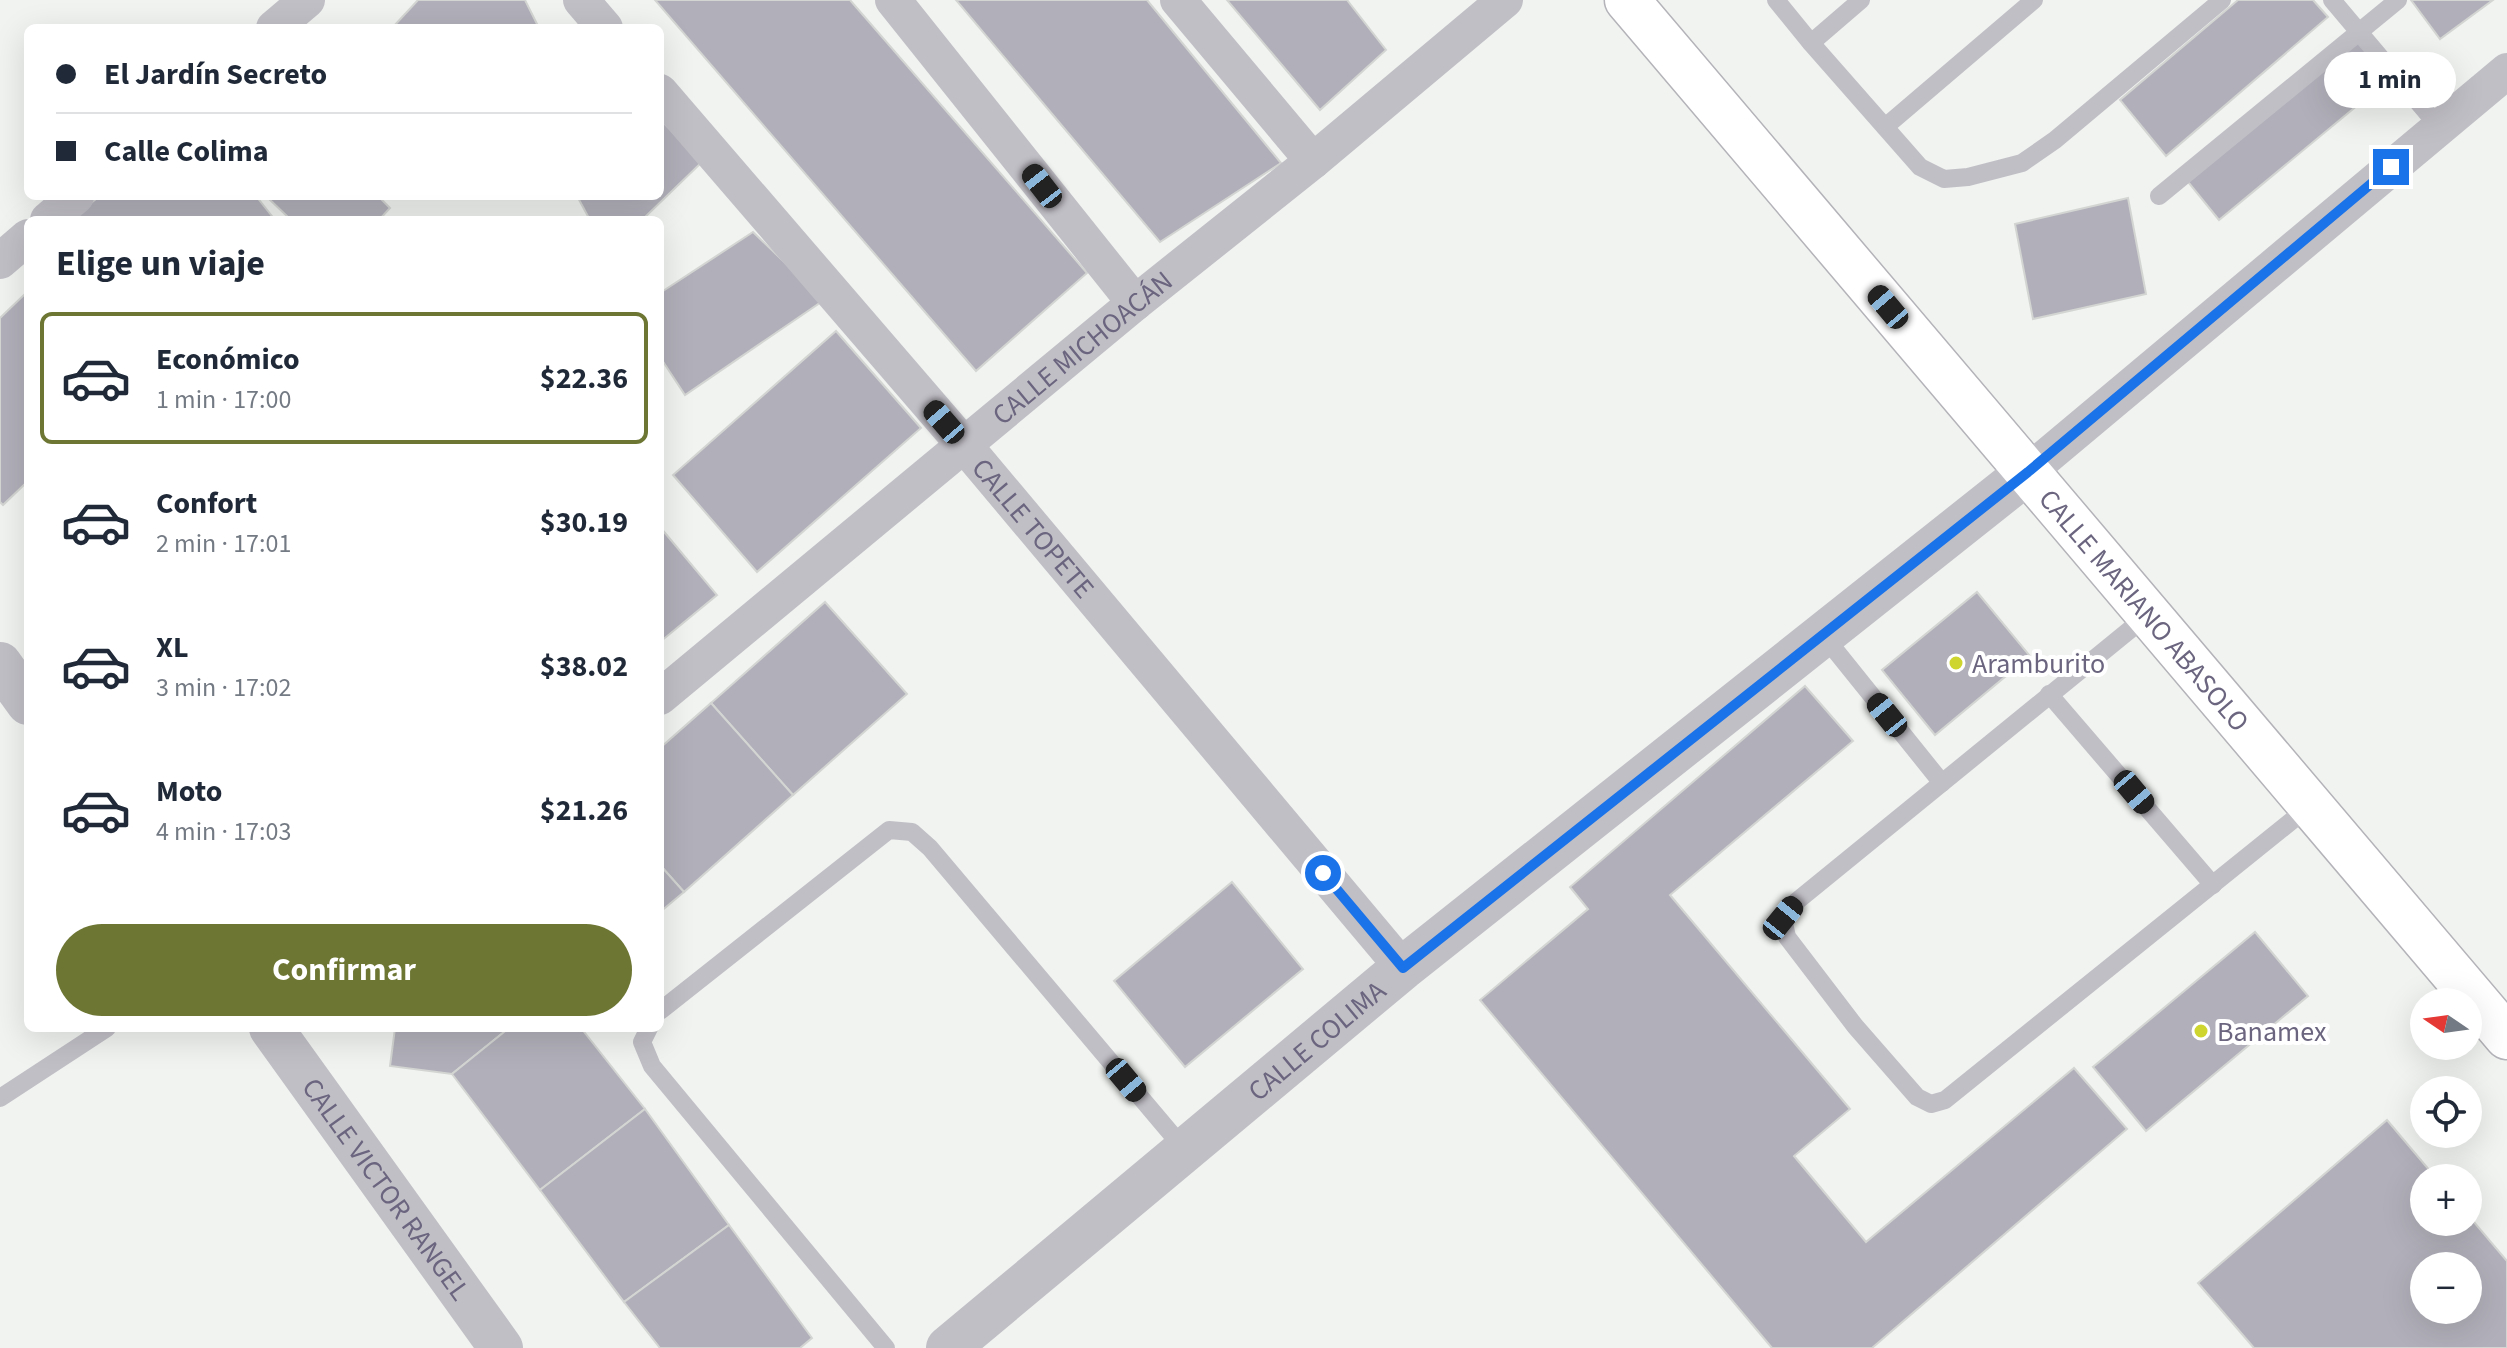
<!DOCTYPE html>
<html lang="es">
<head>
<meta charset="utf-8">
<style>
  body { margin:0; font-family:"Source Sans 3",sans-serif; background:#f2f2f3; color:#1f2937; height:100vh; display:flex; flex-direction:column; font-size:30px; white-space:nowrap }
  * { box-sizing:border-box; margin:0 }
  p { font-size:26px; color:#747a83 }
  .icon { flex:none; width:44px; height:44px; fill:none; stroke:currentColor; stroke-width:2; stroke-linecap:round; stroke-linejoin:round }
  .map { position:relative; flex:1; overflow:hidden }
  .details { position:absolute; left:24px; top:216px; width:640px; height:816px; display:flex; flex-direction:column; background:#fff; border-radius:12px; box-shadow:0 8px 32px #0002 }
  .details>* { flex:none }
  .banner { position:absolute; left:24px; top:24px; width:640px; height:176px; border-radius:12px; box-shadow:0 8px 32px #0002; display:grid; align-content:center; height:176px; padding:0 32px; background:#fff }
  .needle { width:52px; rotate:283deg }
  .tools { position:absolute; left:2410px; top:988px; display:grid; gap:16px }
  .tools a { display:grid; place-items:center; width:72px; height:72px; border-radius:50%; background:#fff; box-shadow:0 8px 32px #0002; font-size:40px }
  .end { position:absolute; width:36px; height:36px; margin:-18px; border:10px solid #1a73e8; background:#fff; box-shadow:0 0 0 4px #fff }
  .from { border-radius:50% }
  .bubble { position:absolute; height:56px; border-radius:28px; background:#fff; box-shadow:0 8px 32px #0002; font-size:26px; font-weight:700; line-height:56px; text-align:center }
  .car { position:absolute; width:24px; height:48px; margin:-24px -12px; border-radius:10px; box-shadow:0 0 6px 2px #0007; background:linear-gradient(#222 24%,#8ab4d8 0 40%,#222 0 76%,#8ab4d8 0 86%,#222 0) }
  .banner b { display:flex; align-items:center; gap:28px; height:76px; font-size:30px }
  .banner b+b { border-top:2px solid #e0e1e3 }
  .banner i { width:20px; height:20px; background:#1f2937 }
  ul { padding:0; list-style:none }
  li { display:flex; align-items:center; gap:24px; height:132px; margin:0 16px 12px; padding:0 16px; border:4px solid transparent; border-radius:12px }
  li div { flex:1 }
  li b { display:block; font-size:30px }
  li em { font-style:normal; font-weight:700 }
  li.on { border-color:#6d7633 }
  li>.icon { width:72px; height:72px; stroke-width:1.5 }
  h2 { padding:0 32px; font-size:36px; line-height:96px }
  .primary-button { display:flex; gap:16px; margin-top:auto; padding:16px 32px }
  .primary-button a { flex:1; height:92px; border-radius:48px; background:#6d7633; color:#fff; font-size:32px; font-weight:700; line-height:92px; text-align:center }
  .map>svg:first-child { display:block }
</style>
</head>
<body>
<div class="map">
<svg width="2507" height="1348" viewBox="0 0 2507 1348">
  <rect width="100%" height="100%" fill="#f0f3f0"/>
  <g fill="#b1afb9" stroke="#d3d5d3" stroke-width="2" fill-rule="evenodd">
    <polygon points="418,0 525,0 539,28 392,28"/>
    <polygon points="655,0 850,0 1087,273 976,371"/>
    <polygon points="956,0 1147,0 1281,163 1160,242"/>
    <polygon points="1227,0 1347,0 1386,50 1320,110"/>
    <polygon points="2238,0 2313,0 2328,17 2166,156 2120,100"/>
    <polygon points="2411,0 2493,0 2440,39"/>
    <polygon points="2359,33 2394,75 2219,220 2184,177"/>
    <polygon points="660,119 702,162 642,220 590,220 577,196 660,196"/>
    <polygon points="100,196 256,196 275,220 69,220"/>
    <polygon points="266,196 378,196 390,208 379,220 291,220"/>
    <polygon points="2128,198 2146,294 2033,319 2015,224"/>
    <polygon points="753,232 824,300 685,395 660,357 660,293"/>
    <polygon points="28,291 28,481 3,505 0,502 0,318"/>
    <polygon points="836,331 921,428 757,572 673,475"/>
    <polygon points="660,527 717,595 660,642"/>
    <polygon points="1977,592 2030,656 1935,735 1882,670"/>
    <polygon points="825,602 907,694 793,795 711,703"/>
    <polygon points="1805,686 1853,741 1670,895 1850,1109 1794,1156 1866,1242 2074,1068 2127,1129 1872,1348 1772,1348 1480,1000 1588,909 1570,887"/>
    <polygon points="711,703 793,795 684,892 660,865 660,748"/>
    <polygon points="660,865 684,892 660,912"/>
    <polygon points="1232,882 1303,969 1185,1067 1114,981"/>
    <polygon points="2255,932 2308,996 2146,1131 2093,1067"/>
    <polygon points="395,1028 509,1028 452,1074 390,1066"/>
    <polygon points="509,1028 581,1028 645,1109 540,1190 452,1074"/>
    <polygon points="645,1109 729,1225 624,1302 540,1190"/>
    <path d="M 2387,1120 L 2436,1178 L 2424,1178 L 2424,1222 L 2468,1222 L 2468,1215 L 2507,1261 L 2507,1348 L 2254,1348 L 2198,1283 ZM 2424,1266 L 2468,1266 L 2468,1310 L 2424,1310 Z"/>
    <polygon points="729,1225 812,1338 800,1348 660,1348 624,1302"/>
  </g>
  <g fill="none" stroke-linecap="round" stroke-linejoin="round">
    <defs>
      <g id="primary">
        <path id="s5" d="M 1627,0 L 2507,1037"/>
      </g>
    </defs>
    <use href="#primary" stroke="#b4b3b9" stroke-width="47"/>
    <g stroke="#c1bfc6" stroke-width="18">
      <polyline points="1776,0 1811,43 1920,167 1944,179 1968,177 2022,163 2055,140 2222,0"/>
      <polyline points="2332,0 2439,127"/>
      <polyline points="1811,43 1861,0"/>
      <polyline points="1885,127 2034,0"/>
      <polyline points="2159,196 2398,0"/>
      <polyline points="2148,615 1797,901 1783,918 1787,937 1855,1026 1917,1097 1931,1104 1945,1100 2310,806"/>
      <polyline points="1823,635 1942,783"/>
      <polyline points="2049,694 2213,885"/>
      <polyline points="660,1011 889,830 912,832 930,848 1185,1150"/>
      <polyline points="649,1028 642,1042 652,1066 886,1348"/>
      <polyline points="0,1098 107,1028"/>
    </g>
    <g stroke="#c1bfc6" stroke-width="36">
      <polyline points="581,0 605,28"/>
      <polyline points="893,0 1135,303"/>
      <polyline points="1178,0 1313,161"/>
      <polyline points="274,28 307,0"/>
      <path id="s1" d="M 660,92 L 965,446 L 1403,968"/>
      <polyline points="48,220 76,196"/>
      <polyline points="0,261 28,237"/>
      <polyline points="2028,472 2507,71"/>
      <path id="s2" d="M 660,697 L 1135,303 L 1313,161 L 1505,0"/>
    </g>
    <g stroke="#c1bfc6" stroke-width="44">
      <polyline points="0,664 28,703"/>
      <path id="s3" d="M 271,1028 L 501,1348"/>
      <path id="s4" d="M 948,1348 L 1403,968 L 2028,472"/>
    </g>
    <use href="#primary" stroke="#fff" stroke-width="44"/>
  </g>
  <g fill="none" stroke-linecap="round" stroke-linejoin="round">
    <polyline stroke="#1a73e8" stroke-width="10" points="1323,873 1403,968 2028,472 2391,167"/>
  </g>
  <g fill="#cdd52e" stroke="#fff" stroke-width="3">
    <circle cx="1956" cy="663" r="8"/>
    <circle cx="2201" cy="1031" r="8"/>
  </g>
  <g text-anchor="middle" stroke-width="8" stroke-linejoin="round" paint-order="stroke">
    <g font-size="28" fill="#6b657f" stroke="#fff">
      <text dy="10" stroke="none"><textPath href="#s2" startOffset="548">CALLE MICHOACÁN</textPath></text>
      <text dy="10" stroke="none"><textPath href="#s1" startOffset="574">CALLE TOPETE</textPath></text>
      <text dy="10" stroke="none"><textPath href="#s5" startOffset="800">CALLE MARIANO ABASOLO</textPath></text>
      <text dy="10" stroke="none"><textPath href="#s4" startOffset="480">CALLE COLIMA</textPath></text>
      <text dy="10" stroke="none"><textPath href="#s3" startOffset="198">CALLE VICTOR RANGEL</textPath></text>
    </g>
    <g font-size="28" fill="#6b657f" stroke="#fff" text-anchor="start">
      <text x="1972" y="673">Aramburito</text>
      <text x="2217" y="1041">Banamex</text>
    </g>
  </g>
</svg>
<div class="tools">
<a><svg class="needle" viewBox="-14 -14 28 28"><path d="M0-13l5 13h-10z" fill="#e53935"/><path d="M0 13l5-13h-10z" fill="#747a83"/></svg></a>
<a><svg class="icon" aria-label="locate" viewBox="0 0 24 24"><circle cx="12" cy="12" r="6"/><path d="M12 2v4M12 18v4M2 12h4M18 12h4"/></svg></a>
<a>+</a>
<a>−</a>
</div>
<i class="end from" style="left:1323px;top:873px"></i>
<i class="end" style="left:2391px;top:167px"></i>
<div class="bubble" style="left:2324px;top:52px;width:132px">1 min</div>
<i class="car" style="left:1042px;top:186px;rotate:322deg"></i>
<i class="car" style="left:1888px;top:307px;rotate:320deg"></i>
<i class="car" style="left:944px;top:422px;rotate:319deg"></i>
<i class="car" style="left:1887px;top:715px;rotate:321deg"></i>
<i class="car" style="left:2134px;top:792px;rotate:140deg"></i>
<i class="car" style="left:1783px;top:918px;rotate:39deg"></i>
<i class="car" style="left:1126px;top:1080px;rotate:140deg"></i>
<div class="banner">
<b><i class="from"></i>El Jardín Secreto</b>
<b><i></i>Calle Colima</b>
</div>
<section class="details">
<h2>Elige un viaje</h2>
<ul>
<li class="on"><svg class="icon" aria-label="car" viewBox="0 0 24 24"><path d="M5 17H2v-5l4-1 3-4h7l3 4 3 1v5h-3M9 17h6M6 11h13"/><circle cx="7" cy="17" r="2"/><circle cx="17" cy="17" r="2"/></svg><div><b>Económico</b><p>1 min · 17:00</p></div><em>$22.36</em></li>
<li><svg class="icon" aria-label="car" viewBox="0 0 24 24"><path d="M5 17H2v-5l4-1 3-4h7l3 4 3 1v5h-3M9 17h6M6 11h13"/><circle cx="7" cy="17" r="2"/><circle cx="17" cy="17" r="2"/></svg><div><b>Confort</b><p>2 min · 17:01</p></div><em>$30.19</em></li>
<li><svg class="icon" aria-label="car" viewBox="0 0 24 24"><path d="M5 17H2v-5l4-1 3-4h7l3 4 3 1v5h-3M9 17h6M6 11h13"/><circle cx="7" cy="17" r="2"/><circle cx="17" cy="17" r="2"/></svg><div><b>XL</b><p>3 min · 17:02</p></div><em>$38.02</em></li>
<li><svg class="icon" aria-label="car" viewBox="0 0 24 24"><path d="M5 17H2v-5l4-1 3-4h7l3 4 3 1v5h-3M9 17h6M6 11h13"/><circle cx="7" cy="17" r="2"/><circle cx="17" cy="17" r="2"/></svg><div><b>Moto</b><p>4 min · 17:03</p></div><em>$21.26</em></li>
</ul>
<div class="primary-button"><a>Confirmar</a></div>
</section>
</div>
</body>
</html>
